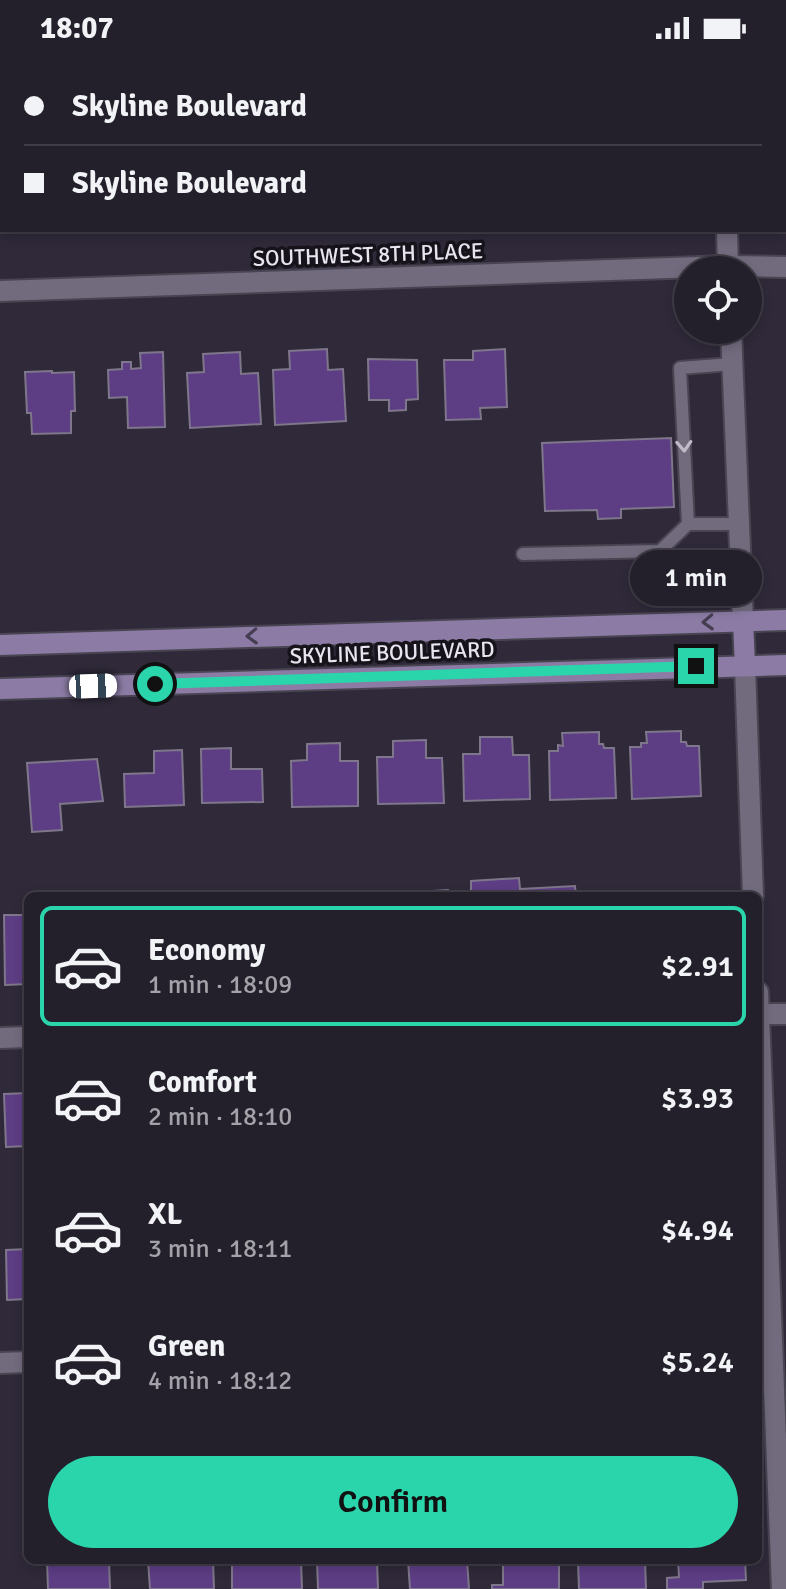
<!DOCTYPE html>
<html lang="en">
<head>
<meta charset="utf-8">
<style>
  body { margin:0; font-family:Signika,sans-serif; background:#2f2c37; color:#f1f3f6; height:100vh; display:flex; flex-direction:column; font-size:30px; white-space:nowrap }
  * { box-sizing:border-box; margin:0 }
  p { font-size:26px; color:#a3a2a9 }
  .icon { flex:none; width:44px; height:44px; fill:none; stroke:currentColor; stroke-width:2; stroke-linecap:round; stroke-linejoin:round }
  .map { position:relative; flex:1; overflow:hidden }
  .details { position:absolute; left:24px; top:836px; width:738px; height:672px; display:flex; flex-direction:column; background:#231f2b; border-radius:12px; box-shadow:0 4px 12px #0003,0 0 0 2px #403d47 }
  .details>* { flex:none }
  .guide { position:absolute; left:0px; top:0px; width:786px; height:176px; box-shadow:0 4px 12px #0003,0 0 0 2px #403d47; display:grid; align-content:center; height:176px; padding:0 24px; background:#231f2b }
  .tools { position:absolute; left:674px; top:200px; display:grid; gap:16px }
  .tools a { display:grid; place-items:center; width:88px; height:88px; border-radius:50%; background:#231f2b; box-shadow:0 4px 12px #0003,0 0 0 2px #403d47; font-size:40px }
  .end { position:absolute; width:36px; height:36px; margin:-18px; border:10px solid #2bd5ac; background:#111; box-shadow:0 0 0 4px #111 }
  .from { border-radius:50% }
  .bubble { position:absolute; height:56px; border-radius:28px; background:#231f2b; box-shadow:0 4px 12px #0003,0 0 0 2px #403d47; font-size:26px; font-weight:600; line-height:56px; text-align:center }
  .car { position:absolute; width:24px; height:48px; margin:-24px -12px; border-radius:10px; box-shadow:0 0 6px 2px #0007; background:linear-gradient(#fff 24%,#345 0 40%,#fff 0 76%,#345 0 86%,#fff 0) }
  .guide b { display:flex; align-items:center; gap:28px; height:76px; font-size:30px }
  .guide b+b { border-top:2px solid #403d47 }
  .guide i { width:20px; height:20px; background:#f1f3f6 }
  ul { padding:14px 0 0; list-style:none }
  li { display:flex; align-items:center; gap:24px; height:120px; margin:0 16px 12px; padding:0 8px; border:4px solid transparent; border-radius:12px }
  li div { flex:1 }
  li b { display:block; font-size:30px }
  li em { font-style:normal; font-weight:600 }
  li.selected { border-color:#2bd5ac }
  li>.icon { width:72px; height:72px; stroke-width:1.5 }
  .action { display:flex; gap:16px; margin-top:auto; padding:16px 24px }
  .action a { flex:1; height:92px; border-radius:48px; background:#2bd5ac; color:#111; font-size:32px; font-weight:600; line-height:92px; text-align:center }
  .status { display:flex; justify-content:space-between; align-items:center; height:56px; padding:0 40px; background:#231f2b; direction:ltr }
  .status svg { height:22px; fill:currentColor }
  .map>svg:first-child { display:block }
</style>
</head>
<body>
<div class="status"><b>18:07</b><svg viewBox="0 0 49 12"><path d="M0 12V9h3v3zM5 12V6h3v6zM10 12V3h3v9zM15 12V0h3v12zM26 1h20v11H26zM47 4h2v5h-2z"/></svg></div>
<div class="map">
<svg width="786" height="1533" viewBox="0 0 786 1533">
  <rect width="100%" height="100%" fill="#2f2939"/>
  <g fill="#5d3d84" stroke="#7e768a" stroke-width="2">
    <rect x="50" y="0" width="56" height="2"/>
    <rect x="130" y="0" width="58" height="2"/>
    <rect x="218" y="0" width="55" height="2"/>
    <rect x="302" y="0" width="59" height="2"/>
    <rect x="409" y="0" width="60" height="2"/>
    <rect x="597" y="0" width="65" height="2"/>
    <polygon points="327,293 328,314 343,313 346,365 275,369 273,314 290,313 289,295"/>
    <polygon points="505,293 507,351 480,352 481,363 446,364 444,304 473,304 473,295"/>
    <polygon points="163,296 165,371 128,372 127,341 109,342 108,314 122,313 122,306 131,306 131,313 141,312 140,297"/>
    <polygon points="240,296 241,318 258,317 261,368 190,372 187,317 204,316 203,298"/>
    <polygon points="368,303 417,304 418,343 406,344 406,354 389,355 389,344 369,344"/>
    <polygon points="52,315 52,317 74,316 75,355 71,355 71,377 32,378 31,357 27,357 25,316"/>
    <polygon points="671,382 674,451 621,453 621,462 598,463 597,454 545,455 542,387"/>
    <polygon points="681,675 681,686 686,686 687,690 699,690 701,740 632,743 630,691 641,691 641,687 647,687 646,676"/>
    <polygon points="599,676 599,688 603,688 604,692 614,692 616,742 550,744 549,695 558,695 558,689 563,690 562,677"/>
    <polygon points="480,681 512,681 513,699 529,699 530,743 464,745 463,698 480,698"/>
    <polygon points="426,684 426,702 442,702 444,747 378,748 377,701 393,701 393,685"/>
    <polygon points="340,687 340,705 358,705 358,750 292,751 291,705 307,704 307,688"/>
    <polygon points="231,692 231,713 262,713 263,746 202,747 201,693"/>
    <polygon points="182,694 184,749 125,751 124,718 154,717 154,695"/>
    <polygon points="97,703 103,745 60,748 62,774 32,776 27,707"/>
    <polygon points="519,822 520,833 575,830 576,840 471,840 471,825"/>
    <polygon points="448,834 449,840 380,840 380,838"/>
    <polygon points="4,859 28,859 28,928 5,929"/>
    <polygon points="28,1037 28,1090 6,1091 4,1038"/>
    <polygon points="28,1193 28,1243 7,1244 6,1194"/>
    <polygon points="47,1504 109,1504 110,1533 48,1533"/>
    <polygon points="148,1504 213,1504 214,1533 150,1533"/>
    <polygon points="232,1504 301,1504 302,1533 232,1533"/>
    <polygon points="377,1504 378,1533 318,1533 317,1505"/>
    <polygon points="408,1504 467,1504 469,1533 410,1533"/>
    <polygon points="503,1504 559,1504 559,1533 492,1533 492,1529 503,1529"/>
    <polygon points="645,1504 646,1533 579,1533 578,1506"/>
    <polygon points="678,1504 745,1504 746,1524 703,1526 703,1533 667,1533 667,1522 679,1521"/>
  </g>
  <g fill="none" stroke-linecap="round" stroke-linejoin="round">
    <defs>
      <g id="lane">
        <polyline points="688,468 680,312 732,308"/>
        <polyline points="523,498 660,495 688,468 739,468"/>
      </g>
      <g id="street">
        <polyline points="720,0 720,2"/>
        <polyline points="727,174 728,214"/>
        <polyline points="0,235 728,210 786,211"/>
        <polyline points="731,274 743,565"/>
        <polyline points="745,610 753,840"/>
        <polyline points="758,936 782,1533"/>
        <polyline points="758,958 786,958"/>
        <polyline points="0,982 28,981"/>
        <polyline points="0,1307 28,1306"/>
      </g>
      <g id="secondary">
        <polyline points="743,565 745,610"/>
        <polyline points="0,589 786,564"/>
        <polyline points="0,633 786,609"/>
      </g>
    </defs>
    <use href="#lane" stroke="#494452" stroke-width="16"/>
    <use href="#street" stroke="#494452" stroke-width="24"/>
    <use href="#secondary" stroke="#494452" stroke-width="24"/>
    <use href="#lane" stroke="#726b7e" stroke-width="12"/>
    <use href="#street" stroke="#726b7e" stroke-width="20"/>
    <use href="#secondary" stroke="#8c7ca5" stroke-width="20"/>
  </g>
  <defs><path id="oneway-chevron" d="M-2-3.5L2.5 0L-2 3.5" fill="none" stroke-width="1.6" stroke-linecap="round" stroke-linejoin="round" transform="scale(2)"/></defs>
  <use stroke="#bfbac8" href="#oneway-chevron" transform="translate(684 390) rotate(87)"/>
  <g stroke="#453d52">
    <use href="#oneway-chevron" transform="translate(708 566) rotate(178)"/>
    <use href="#oneway-chevron" transform="translate(252 580) rotate(178)"/>
  </g>
  <g fill="none" stroke-linecap="round" stroke-linejoin="round">
    <polyline stroke="#2bd5ac" stroke-width="10" points="155,628 696,610"/>
  </g>
  <g text-anchor="middle" stroke-width="7" stroke-linejoin="round" paint-order="stroke">
    <g font-size="22" fill="#e9e5f0" stroke="#16131a">
      <text transform="translate(368 198) rotate(-2)" y="8">SOUTHWEST 8TH PLACE</text>
      <text transform="translate(392 596) rotate(-2)" y="8">SKYLINE BOULEVARD</text>
    </g>
  </g>
</svg>
<div class="tools">
<a><svg class="icon" aria-label="locate" viewBox="0 0 24 24"><circle cx="12" cy="12" r="6"/><path d="M12 2v4M12 18v4M2 12h4M18 12h4"/></svg></a>
</div>
<i class="end from" style="left:155px;top:628px"></i>
<i class="end" style="left:696px;top:610px"></i>
<div class="bubble" style="left:630px;top:494px;width:132px">1 min</div>
<i class="car" style="left:93px;top:630px;rotate:88deg"></i>
<div class="guide">
<b><i class="from"></i>Skyline Boulevard</b>
<b><i></i>Skyline Boulevard</b>
</div>
<section class="details">
<ul>
<li class="selected"><svg class="icon" aria-label="car" viewBox="0 0 24 24"><path d="M5 17H2v-5l4-1 3-4h7l3 4 3 1v5h-3M9 17h6M6 11h13"/><circle cx="7" cy="17" r="2"/><circle cx="17" cy="17" r="2"/></svg><div><b>Economy</b><p>1 min · 18:09</p></div><em>$2.91</em></li>
<li><svg class="icon" aria-label="car" viewBox="0 0 24 24"><path d="M5 17H2v-5l4-1 3-4h7l3 4 3 1v5h-3M9 17h6M6 11h13"/><circle cx="7" cy="17" r="2"/><circle cx="17" cy="17" r="2"/></svg><div><b>Comfort</b><p>2 min · 18:10</p></div><em>$3.93</em></li>
<li><svg class="icon" aria-label="car" viewBox="0 0 24 24"><path d="M5 17H2v-5l4-1 3-4h7l3 4 3 1v5h-3M9 17h6M6 11h13"/><circle cx="7" cy="17" r="2"/><circle cx="17" cy="17" r="2"/></svg><div><b>XL</b><p>3 min · 18:11</p></div><em>$4.94</em></li>
<li><svg class="icon" aria-label="car" viewBox="0 0 24 24"><path d="M5 17H2v-5l4-1 3-4h7l3 4 3 1v5h-3M9 17h6M6 11h13"/><circle cx="7" cy="17" r="2"/><circle cx="17" cy="17" r="2"/></svg><div><b>Green</b><p>4 min · 18:12</p></div><em>$5.24</em></li>
</ul>
<div class="action"><a>Confirm</a></div>
</section>
</div>
</body>
</html>
